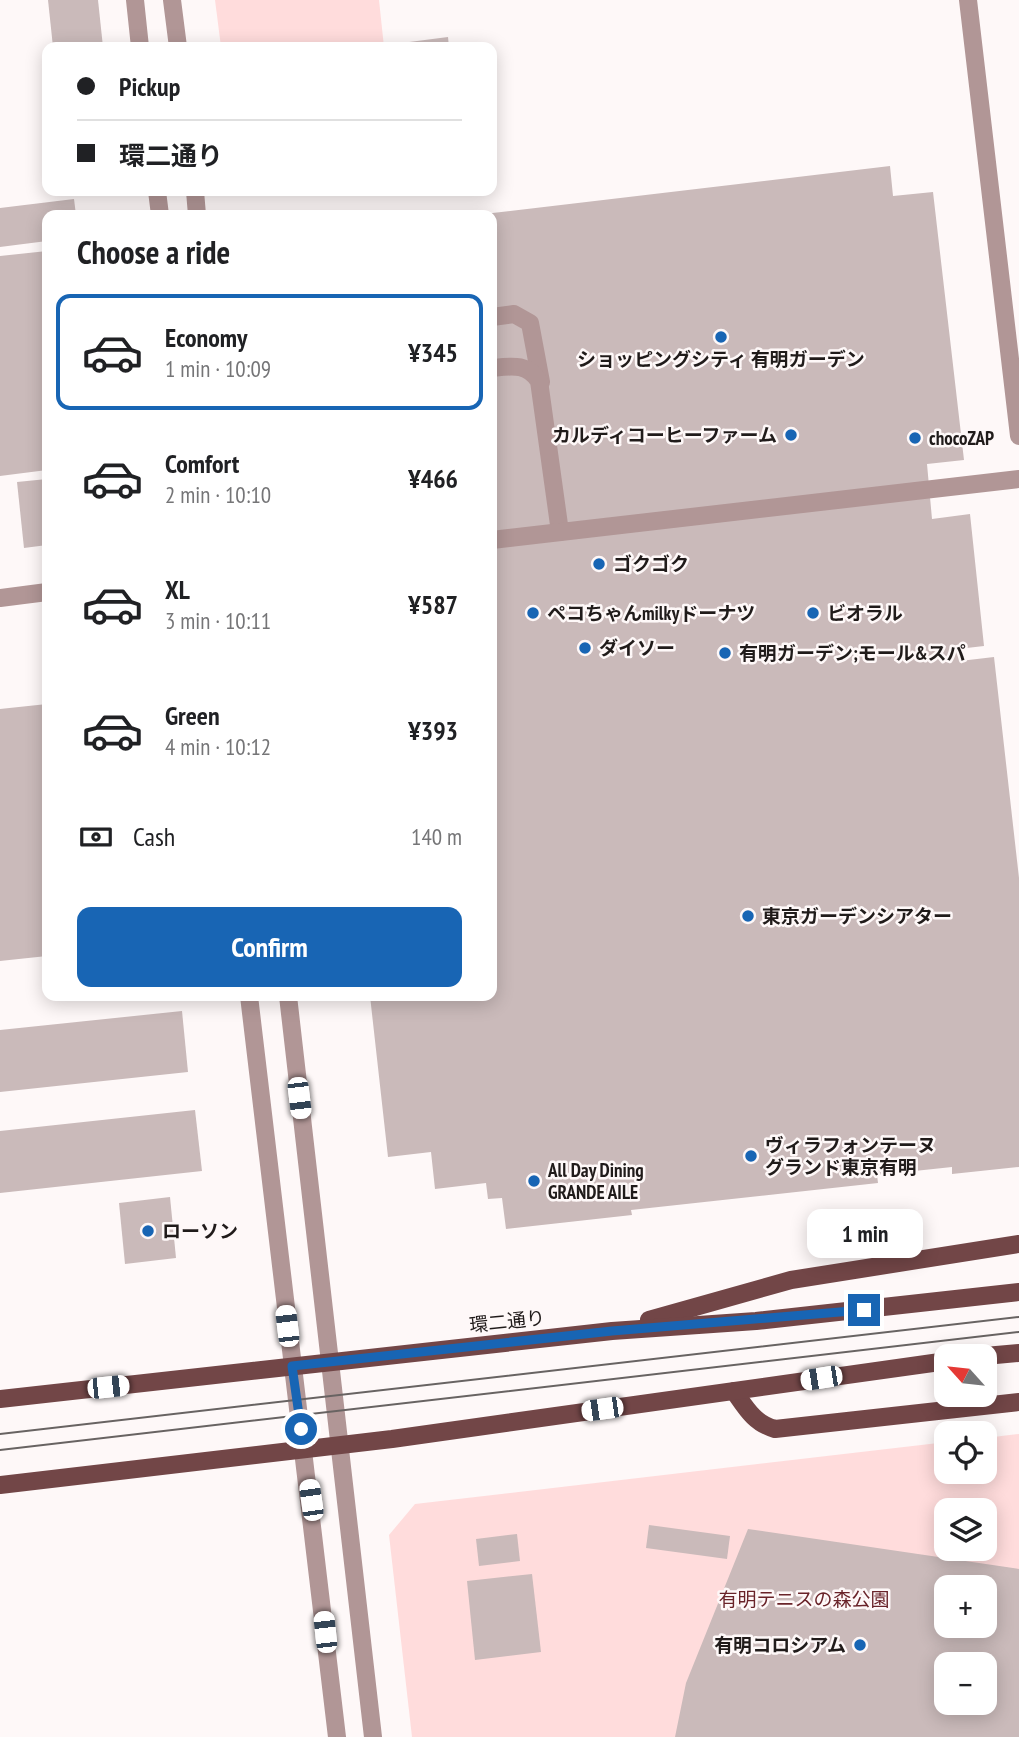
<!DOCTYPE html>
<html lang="en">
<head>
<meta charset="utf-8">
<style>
  body { margin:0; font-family:"PT Sans Narrow","Noto Sans JP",sans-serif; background:#f2f2f2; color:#202124; height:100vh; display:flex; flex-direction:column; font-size:26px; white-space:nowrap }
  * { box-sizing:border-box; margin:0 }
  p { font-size:23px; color:#757577 }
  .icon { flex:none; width:38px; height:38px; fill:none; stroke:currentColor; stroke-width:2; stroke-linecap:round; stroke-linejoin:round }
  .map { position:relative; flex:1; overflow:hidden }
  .sheet { position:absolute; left:42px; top:210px; width:455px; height:791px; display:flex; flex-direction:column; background:#fff; border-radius:14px; box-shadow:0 4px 18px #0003 }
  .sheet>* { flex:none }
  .top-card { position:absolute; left:42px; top:42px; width:455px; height:154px; border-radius:14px; box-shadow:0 4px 18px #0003; display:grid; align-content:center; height:154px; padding:0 35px; background:#fff }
  .needle { width:46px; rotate:297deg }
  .fabs { position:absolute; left:934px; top:1344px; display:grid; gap:14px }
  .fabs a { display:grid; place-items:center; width:63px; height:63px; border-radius:14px; background:#fff; box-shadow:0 4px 18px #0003; font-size:35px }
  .end { position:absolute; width:32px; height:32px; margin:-16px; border:9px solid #1865b4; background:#fff; box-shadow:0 0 0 4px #fff }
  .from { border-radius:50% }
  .bubble { position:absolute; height:49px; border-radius:14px; background:#fff; box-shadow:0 4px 18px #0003; font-size:23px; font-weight:700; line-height:49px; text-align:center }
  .car { position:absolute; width:21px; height:42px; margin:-21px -10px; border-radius:9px; box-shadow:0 0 5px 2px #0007; background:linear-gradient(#fff 24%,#345 0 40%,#fff 0 76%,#345 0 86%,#fff 0) }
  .top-card b { display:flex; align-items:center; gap:24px; height:66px; font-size:26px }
  .top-card b+b { border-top:2px solid #e0e0e0 }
  .top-card i { width:18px; height:18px; background:#202124 }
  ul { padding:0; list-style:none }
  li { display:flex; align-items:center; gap:21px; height:116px; margin:0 14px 10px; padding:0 21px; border:4px solid transparent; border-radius:14px }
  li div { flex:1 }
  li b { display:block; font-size:26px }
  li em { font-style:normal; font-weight:700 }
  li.active { border-color:#1865b4 }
  li>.icon { width:63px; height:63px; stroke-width:1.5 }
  h2 { padding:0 35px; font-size:32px; line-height:84px }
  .pay { display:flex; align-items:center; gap:18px; height:77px; padding:0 35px; font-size:26px }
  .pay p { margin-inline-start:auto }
  .action { display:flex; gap:14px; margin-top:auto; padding:14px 35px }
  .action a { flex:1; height:80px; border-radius:14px; background:#1865b4; color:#fff; font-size:28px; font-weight:700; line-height:80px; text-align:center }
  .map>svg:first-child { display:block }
</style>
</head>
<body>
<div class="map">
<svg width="1019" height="1737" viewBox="0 0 1019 1737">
  <rect width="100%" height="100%" fill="#fef8f8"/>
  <g fill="#ffdcdc" fill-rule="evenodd">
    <polygon points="215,0 379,0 384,47 221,47"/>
    <path d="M 1019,1434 L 1019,1737 L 412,1737 L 389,1535 L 415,1504 L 947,1442 L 947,1472 L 985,1472 L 985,1438 ZM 947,1510 L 985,1510 L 985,1549 L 947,1549 ZM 947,1587 L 985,1587 L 985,1626 L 947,1626 ZM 947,1664 L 985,1664 L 985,1703 L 947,1703 Z"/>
  </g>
  <g fill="#cababa" fill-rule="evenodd">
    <polygon points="48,0 98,0 103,47 53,47"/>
    <polygon points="448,37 449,47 387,47 386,45"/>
    <polygon points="890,166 893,196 933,192 964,460 927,464 932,519 970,514 984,646 958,649 960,661 994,657 1019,878 1019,1167 952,1174 952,1167 877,1175 878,1183 631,1210 632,1215 506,1229 502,1198 488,1199 486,1183 435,1189 431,1152 388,1157 370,996 492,996 492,215 484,214"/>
    <polygon points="74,199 76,215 47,215 47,241 0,247 0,208"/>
    <polygon points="47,251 47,470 0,476 0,256"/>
    <polygon points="47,479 47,545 24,548 17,482"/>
    <polygon points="47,704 47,956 0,961 0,709"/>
    <polygon points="182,1011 188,1072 0,1092 0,1030"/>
    <polygon points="195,1110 202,1171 0,1193 0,1131"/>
    <polygon points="170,1197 176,1258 125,1264 119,1203"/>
    <polygon points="649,1525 730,1536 727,1559 646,1548"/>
    <path d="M 748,1529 L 1019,1569 L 1019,1737 L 675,1737 L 686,1683 ZM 947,1587 L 985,1587 L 985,1626 L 947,1626 ZM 947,1664 L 985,1664 L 985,1703 L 947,1703 Z"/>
    <polygon points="517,1534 520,1561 479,1566 476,1539"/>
    <polygon points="532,1574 541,1652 475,1660 467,1581"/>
  </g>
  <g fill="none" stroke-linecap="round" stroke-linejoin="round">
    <g stroke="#b19696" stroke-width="18">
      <polyline points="135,0 140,47"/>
      <polyline points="172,0 178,47"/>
      <polyline points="968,0 1019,436"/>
      <polyline points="157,191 160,215"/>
      <polyline points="195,191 197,215"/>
      <polyline points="492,317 514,314 530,323 541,382"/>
      <path d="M 492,368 C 512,366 527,363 539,381 L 560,532"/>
      <polyline points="492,540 1019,479"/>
      <polyline points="0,598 47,592"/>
      <polyline points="249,996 337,1737"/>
      <polyline points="288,996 373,1737"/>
    </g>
    <g stroke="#724647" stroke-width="18">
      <polyline points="649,1320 791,1280 1019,1244"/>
      <polyline points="985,1356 1019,1353"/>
      <path d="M 734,1391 C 746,1408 754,1423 775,1429 L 1019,1402"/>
      <polyline points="0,1399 612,1331 756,1321 1019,1292"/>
      <polyline points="0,1485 392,1439 947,1361"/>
    </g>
    <g stroke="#686362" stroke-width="2">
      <polyline points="0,1434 1019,1317"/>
      <polyline points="0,1450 1019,1332"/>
    </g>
  </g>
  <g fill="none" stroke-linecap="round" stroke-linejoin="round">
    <polyline stroke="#1865b4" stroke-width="9" points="301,1429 292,1366 612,1331 864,1310"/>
  </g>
  <g fill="#1865b4" stroke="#fef8f8" stroke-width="2.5">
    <circle cx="721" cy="337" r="7"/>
    <circle cx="791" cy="435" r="7"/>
    <circle cx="915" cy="438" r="7"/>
    <circle cx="599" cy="564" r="7"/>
    <circle cx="533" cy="613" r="7"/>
    <circle cx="813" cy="613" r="7"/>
    <circle cx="585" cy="648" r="7"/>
    <circle cx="725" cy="653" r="7"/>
    <circle cx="748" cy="916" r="7"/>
    <circle cx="751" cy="1156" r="7"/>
    <circle cx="534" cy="1181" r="7"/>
    <circle cx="148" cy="1231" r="7"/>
    <circle cx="860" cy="1645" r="7"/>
  </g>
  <g text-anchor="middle" stroke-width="5" stroke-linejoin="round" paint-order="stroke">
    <g font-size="19" font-weight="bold" fill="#201b1a" stroke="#fef8f8" text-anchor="start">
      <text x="721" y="366" text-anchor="middle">ショッピングシティ 有明ガーデン</text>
      <text x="777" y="442" text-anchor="end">カルディコーヒーファーム</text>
      <text x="929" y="445">chocoZAP</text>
      <text x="613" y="571">ゴクゴク</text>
      <text x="547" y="620">ペコちゃんmilkyドーナツ</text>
      <text x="827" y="620">ビオラル</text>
      <text x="599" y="655">ダイソー</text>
      <text x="739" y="660">有明ガーデン;モール&amp;スパ</text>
      <text x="762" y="923">東京ガーデンシアター</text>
      <text x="765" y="1152">ヴィラフォンテーヌ<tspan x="765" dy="22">グランド東京有明</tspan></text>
      <text x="548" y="1177">All Day Dining<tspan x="548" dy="22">GRANDE AILE</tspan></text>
      <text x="162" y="1238">ローソン</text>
      <text x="846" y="1652" text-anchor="end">有明コロシアム</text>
    </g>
    <g font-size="19" fill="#201b1a" stroke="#fef8f8">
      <text transform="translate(507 1321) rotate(-6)" y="7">環二通り</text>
    </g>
    <g font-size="19" fill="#692329" stroke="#fef8f8">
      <text x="804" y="1606">有明テニスの森公園</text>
    </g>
  </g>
</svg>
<div class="fabs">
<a><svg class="needle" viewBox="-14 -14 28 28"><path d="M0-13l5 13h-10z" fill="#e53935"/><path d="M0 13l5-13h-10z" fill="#757577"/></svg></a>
<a><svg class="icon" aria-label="locate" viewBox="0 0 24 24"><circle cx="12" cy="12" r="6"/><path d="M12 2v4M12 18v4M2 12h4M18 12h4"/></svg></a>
<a><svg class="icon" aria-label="layers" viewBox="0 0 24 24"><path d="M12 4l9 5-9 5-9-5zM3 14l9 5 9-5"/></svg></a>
<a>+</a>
<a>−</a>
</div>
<i class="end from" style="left:301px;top:1429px"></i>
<i class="end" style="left:864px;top:1310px"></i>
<div class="bubble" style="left:807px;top:1209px;width:116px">1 min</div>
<i class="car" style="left:299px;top:1098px;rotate:173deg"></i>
<i class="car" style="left:287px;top:1326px;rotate:353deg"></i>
<i class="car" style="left:821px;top:1378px;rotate:261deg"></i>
<i class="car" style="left:108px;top:1387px;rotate:84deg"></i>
<i class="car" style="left:602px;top:1409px;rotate:262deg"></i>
<i class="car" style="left:311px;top:1500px;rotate:352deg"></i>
<i class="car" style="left:325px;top:1632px;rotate:354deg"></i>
<div class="top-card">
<b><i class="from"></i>Pickup</b>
<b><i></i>環二通り</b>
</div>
<section class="sheet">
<h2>Choose a ride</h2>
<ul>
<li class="active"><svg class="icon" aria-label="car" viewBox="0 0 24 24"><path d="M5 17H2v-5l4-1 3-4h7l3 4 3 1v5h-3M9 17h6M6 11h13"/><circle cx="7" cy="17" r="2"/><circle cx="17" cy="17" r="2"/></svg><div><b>Economy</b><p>1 min · 10:09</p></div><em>¥345</em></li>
<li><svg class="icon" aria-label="car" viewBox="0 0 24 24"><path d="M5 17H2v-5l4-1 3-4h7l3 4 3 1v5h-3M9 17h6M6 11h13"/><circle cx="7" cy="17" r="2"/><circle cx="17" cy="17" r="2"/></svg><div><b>Comfort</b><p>2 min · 10:10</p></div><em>¥466</em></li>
<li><svg class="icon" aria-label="car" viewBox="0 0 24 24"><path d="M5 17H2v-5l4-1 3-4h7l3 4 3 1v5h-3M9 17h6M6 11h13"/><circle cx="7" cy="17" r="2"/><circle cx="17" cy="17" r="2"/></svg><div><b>XL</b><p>3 min · 10:11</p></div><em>¥587</em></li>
<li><svg class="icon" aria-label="car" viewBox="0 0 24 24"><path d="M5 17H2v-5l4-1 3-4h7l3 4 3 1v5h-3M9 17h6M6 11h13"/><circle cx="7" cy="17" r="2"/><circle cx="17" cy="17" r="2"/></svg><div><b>Green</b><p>4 min · 10:12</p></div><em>¥393</em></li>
</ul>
<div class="pay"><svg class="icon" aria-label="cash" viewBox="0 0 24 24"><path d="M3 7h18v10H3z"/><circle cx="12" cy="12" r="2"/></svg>Cash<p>140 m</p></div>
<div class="action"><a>Confirm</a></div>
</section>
</div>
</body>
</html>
